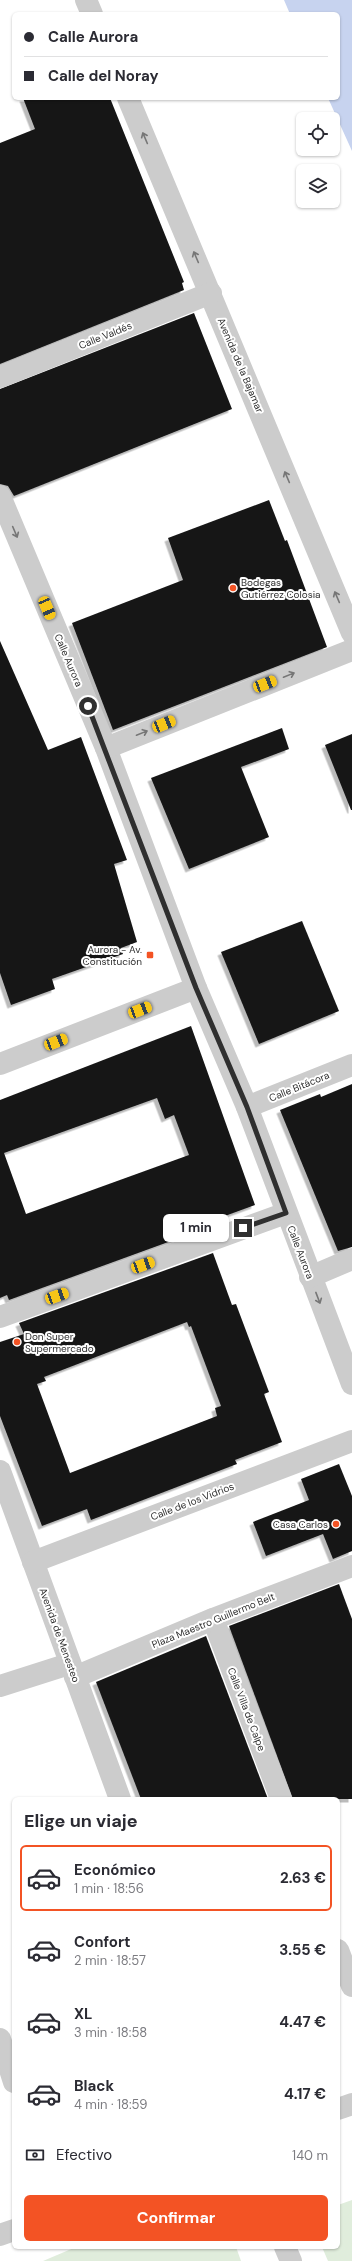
<!DOCTYPE html>
<html lang="es">
<head>
<meta charset="utf-8">
<style>
  body { margin:0; font-family:"DM Sans",sans-serif; background:#f7f7f7; color:#2b2b33; height:100vh; display:flex; flex-direction:column; font-size:15px; white-space:nowrap }
  * { box-sizing:border-box; margin:0 }
  p { font-size:13px; color:#7c7c81 }
  .icon { flex:none; width:22px; height:22px; fill:none; stroke:currentColor; stroke-width:2; stroke-linecap:round; stroke-linejoin:round }
  .map { position:relative; flex:1; overflow:hidden }
  .side { position:absolute; left:12px; top:1797px; width:328px; height:452px; display:flex; flex-direction:column; background:#fff; border-radius:6px; box-shadow:0 1px 3px #0004 }
  .side>* { flex:none }
  .guide { position:absolute; left:12px; top:12px; width:328px; height:88px; border-radius:6px; box-shadow:0 1px 3px #0004; display:grid; align-content:center; height:88px; padding:0 12px; background:#fff }
  .fabs { position:absolute; left:296px; top:112px; display:grid; gap:8px }
  .fabs a { display:grid; place-items:center; width:44px; height:44px; border-radius:6px; background:#fff; box-shadow:0 1px 3px #0004; font-size:20px }
  .end { position:absolute; width:18px; height:18px; margin:-9px; border:5px solid #2f2f2f; background:#fff; box-shadow:0 0 0 2px #fff }
  .from { border-radius:50% }
  .bubble { position:absolute; height:28px; border-radius:6px; background:#fff; box-shadow:0 1px 3px #0004; font-size:13px; font-weight:700; line-height:28px; text-align:center }
  .car { position:absolute; width:12px; height:24px; margin:-12px -6px; border-radius:5px; box-shadow:0 0 3px 1px #0007; background:linear-gradient(#f5c518 24%,#345 0 40%,#f5c518 0 76%,#345 0 86%,#f5c518 0) }
  .guide b { display:flex; align-items:center; gap:14px; height:38px; font-size:15px }
  .guide b+b { border-top:1px solid #e1e1e2 }
  .guide i { width:10px; height:10px; background:#2b2b33 }
  ul { padding:0; list-style:none }
  li { display:flex; align-items:center; gap:12px; height:66px; margin:0 8px 6px; padding:0 4px; border:2px solid transparent; border-radius:6px }
  li div { flex:1 }
  li b { display:block; font-size:15px }
  li em { font-style:normal; font-weight:700 }
  li.on { border-color:#f35324 }
  li>.icon { width:36px; height:36px; stroke-width:1.5 }
  h2 { padding:0 12px; font-size:18px; line-height:48px }
  .pay { display:flex; align-items:center; gap:10px; height:44px; padding:0 12px; font-size:15px }
  .pay p { margin-inline-start:auto }
  .primary-button { display:flex; gap:8px; margin-top:auto; padding:8px 12px }
  .primary-button a { flex:1; height:46px; border-radius:6px; background:#f35324; color:#fff; font-size:16px; font-weight:700; line-height:46px; text-align:center }
  .map>svg:first-child { display:block }
</style>
</head>
<body>
<div class="map">
<svg width="352" height="2261" viewBox="0 0 352 2261">
  <defs>
    <filter id="shadow"><feDropShadow dx="-3.5" dy="3.5" stdDeviation="0" flood-color="#0004"/></filter>
  </defs>
  <rect width="100%" height="100%" fill="#fff"/>
  <g fill="#e0eddc">
    <polygon points="352,2200 352,2261 328,2261 322,2247 338,2247 338,2205"/>
    <polygon points="76,2247 236,2247 241,2261 43,2261"/>
  </g>
  <polygon fill="#c7d3ef" points="284,0 352,0 352,151 328,98 338,98 338,14 290,14"/>
  <g fill="#161616" fill-rule="evenodd" filter="url(#shadow)">
    <polygon points="23,98 110,98 184,282 182,283 184,290 0,364 0,143 35,129"/>
    <polygon points="194,313 232,409 14,496 8,486 0,484 0,389"/>
    <polygon points="269,500 285,541 287,540 327,647 113,730 72,623 183,580 168,538"/>
    <polygon points="0,641 48,750 81,737 127,860 114,864 137,942 121,948 123,954 52,979 55,989 11,1005 0,973"/>
    <polygon points="282,728 289,749 241,767 269,837 189,869 151,778"/>
    <polygon points="352,734 352,810 351,810 325,745"/>
    <polygon points="302,921 339,1011 259,1044 221,952"/>
    <path d="M 191,1026 L 255,1205 L 203,1224 L 204,1229 L 9,1300 L 7,1295 L 0,1298 L 0,1100 ZM 157,1098 L 165,1119 L 174,1115 L 189,1155 L 26,1214 L 4,1153 Z"/>
    <polygon points="352,1084 352,1247 338,1251 280,1110 320,1094 321,1097"/>
    <path d="M 213,1253 L 232,1305 L 236,1304 L 269,1392 L 264,1394 L 282,1442 L 235,1460 L 237,1464 L 91,1520 L 87,1509 L 42,1526 L 0,1416 L 0,1342 L 24,1334 L 19,1323 ZM 187,1322 L 189,1327 L 191,1326 L 221,1406 L 215,1408 L 217,1416 L 70,1473 L 37,1384 L 46,1381 L 44,1377 Z"/>
    <polygon points="339,1464 352,1496 352,1551 333,1559 323,1534 266,1556 253,1522 309,1500 301,1479"/>
    <polygon points="339,1584 352,1619 352,1799 293,1799 229,1626"/>
    <polygon points="206,1636 268,1799 141,1799 96,1682"/>
  </g>
  <g fill="none" stroke-linecap="round" stroke-linejoin="round">
    <g stroke="#ccc" stroke-width="22">
      <polyline points="86,0 92,14"/>
      <polyline points="128,98 352,633"/>
      <polyline points="0,377 211,293"/>
      <polyline points="0,496 106,748 196,988 247,1107 352,1384"/>
      <polyline points="106,748 352,650"/>
      <polyline points="0,1064 196,988"/>
      <polyline points="247,1107 352,1065"/>
      <polyline points="310,1277 352,1259"/>
      <polyline points="0,1317 286,1213"/>
      <polyline points="0,1471 120,1799"/>
      <polyline points="33,1562 352,1441"/>
      <polyline points="213,1619 281,1799"/>
      <polyline points="75,1677 213,1619 352,1566"/>
      <polyline points="0,1686 69,1664"/>
      <polyline points="338,1950 352,1986"/>
      <polyline points="0,2039 14,2082"/>
      <polyline points="338,2109 352,2104"/>
      <polyline points="0,2235 14,2230"/>
      <polyline points="285,2247 291,2261"/>
    </g>
  </g>
  <defs><path id="oneway-shaft" d="M-6 0H5M1.5-3L5.5 0L1.5 3" fill="none" stroke-width="1.6" stroke-linecap="round" stroke-linejoin="round"/></defs>
  <g stroke="#767676">
    <use href="#oneway-shaft" transform="translate(145 138) rotate(-113)"/>
    <use href="#oneway-shaft" transform="translate(196 257) rotate(-113)"/>
    <use href="#oneway-shaft" transform="translate(287 477) rotate(-113)"/>
    <use href="#oneway-shaft" transform="translate(15 532) rotate(67)"/>
    <use href="#oneway-shaft" transform="translate(337 597) rotate(-113)"/>
    <use href="#oneway-shaft" transform="translate(289 675) rotate(-22)"/>
    <use href="#oneway-shaft" transform="translate(142 733) rotate(-22)"/>
    <use href="#oneway-shaft" transform="translate(318 1298) rotate(69)"/>
  </g>
  <g fill="none" stroke-linecap="round" stroke-linejoin="round">
    <polyline stroke="#2f2f2f" stroke-width="5" points="88,706 196,988 247,1107 286,1213 243,1228"/>
  </g>
  <g fill="#f35324" stroke="#fff" stroke-width="1.5">
    <circle cx="233" cy="588" r="4"/>
    <rect x="146" y="951" width="8" height="8" rx="2"/>
    <circle cx="17" cy="1342" r="4"/>
    <circle cx="336" cy="1524" r="4"/>
  </g>
  <g text-anchor="middle" stroke-width="4" stroke-linejoin="round" paint-order="stroke">
    <g font-size="10" fill="#2f2f2f" stroke="#fff">
      <text transform="translate(105 335) rotate(-22)" y="4">Calle Valdés</text>
      <text transform="translate(241 365) rotate(67)" y="4">Avenida de la Bajamar</text>
      <text transform="translate(69 660) rotate(67)" y="4">Calle Aurora</text>
      <text transform="translate(299 1086) rotate(-22)" y="4">Calle Bitácora</text>
      <text transform="translate(301 1252) rotate(69)" y="4">Calle Aurora</text>
      <text transform="translate(192 1501) rotate(-21)" y="4">Calle de los Vidrios</text>
      <text transform="translate(213 1620) rotate(-22)" y="4">Plaza Maestro Guillermo Belt</text>
      <text transform="translate(60 1635) rotate(70)" y="4">Avenida de Menesteo</text>
      <text transform="translate(247 1709) rotate(69)" y="4">Calle Villa de Calpe</text>
    </g>
    <g font-size="10" fill="#2f2f2f" stroke="#fff" text-anchor="start">
      <text x="241" y="586">Bodegas<tspan x="241" dy="12">Gutiérrez Colosia</tspan></text>
      <text x="142" y="953" text-anchor="end">Aurora - Av.<tspan x="142" dy="12">Constitución</tspan></text>
      <text x="25" y="1340">Don Super<tspan x="25" dy="12">Supermercado</tspan></text>
      <text x="328" y="1528" text-anchor="end">Casa Carlos</text>
    </g>
  </g>
</svg>
<div class="fabs">
<a><svg class="icon" aria-label="locate" viewBox="0 0 24 24"><circle cx="12" cy="12" r="6"/><path d="M12 2v4M12 18v4M2 12h4M18 12h4"/></svg></a>
<a><svg class="icon" aria-label="layers" viewBox="0 0 24 24"><path d="M12 4l9 5-9 5-9-5zM3 14l9 5 9-5"/></svg></a>
</div>
<i class="end from" style="left:88px;top:706px"></i>
<i class="end" style="left:243px;top:1228px"></i>
<div class="bubble" style="left:163px;top:1214px;width:66px">1 min</div>
<i class="car" style="left:47px;top:608px;rotate:157deg"></i>
<i class="car" style="left:265px;top:684px;rotate:69deg"></i>
<i class="car" style="left:164px;top:724px;rotate:68deg"></i>
<i class="car" style="left:140px;top:1010px;rotate:69deg"></i>
<i class="car" style="left:56px;top:1042px;rotate:69deg"></i>
<i class="car" style="left:143px;top:1265px;rotate:70deg"></i>
<i class="car" style="left:57px;top:1296px;rotate:70deg"></i>
<div class="guide">
<b><i class="from"></i>Calle Aurora</b>
<b><i></i>Calle del Noray</b>
</div>
<section class="side">
<h2>Elige un viaje</h2>
<ul>
<li class="on"><svg class="icon" aria-label="car" viewBox="0 0 24 24"><path d="M5 17H2v-5l4-1 3-4h7l3 4 3 1v5h-3M9 17h6M6 11h13"/><circle cx="7" cy="17" r="2"/><circle cx="17" cy="17" r="2"/></svg><div><b>Económico</b><p>1 min · 18:56</p></div><em>2.63 €</em></li>
<li><svg class="icon" aria-label="car" viewBox="0 0 24 24"><path d="M5 17H2v-5l4-1 3-4h7l3 4 3 1v5h-3M9 17h6M6 11h13"/><circle cx="7" cy="17" r="2"/><circle cx="17" cy="17" r="2"/></svg><div><b>Confort</b><p>2 min · 18:57</p></div><em>3.55 €</em></li>
<li><svg class="icon" aria-label="car" viewBox="0 0 24 24"><path d="M5 17H2v-5l4-1 3-4h7l3 4 3 1v5h-3M9 17h6M6 11h13"/><circle cx="7" cy="17" r="2"/><circle cx="17" cy="17" r="2"/></svg><div><b>XL</b><p>3 min · 18:58</p></div><em>4.47 €</em></li>
<li><svg class="icon" aria-label="car" viewBox="0 0 24 24"><path d="M5 17H2v-5l4-1 3-4h7l3 4 3 1v5h-3M9 17h6M6 11h13"/><circle cx="7" cy="17" r="2"/><circle cx="17" cy="17" r="2"/></svg><div><b>Black</b><p>4 min · 18:59</p></div><em>4.17 €</em></li>
</ul>
<div class="pay"><svg class="icon" aria-label="cash" viewBox="0 0 24 24"><path d="M3 7h18v10H3z"/><circle cx="12" cy="12" r="2"/></svg>Efectivo<p>140 m</p></div>
<div class="primary-button"><a>Confirmar</a></div>
</section>
</div>
</body>
</html>
